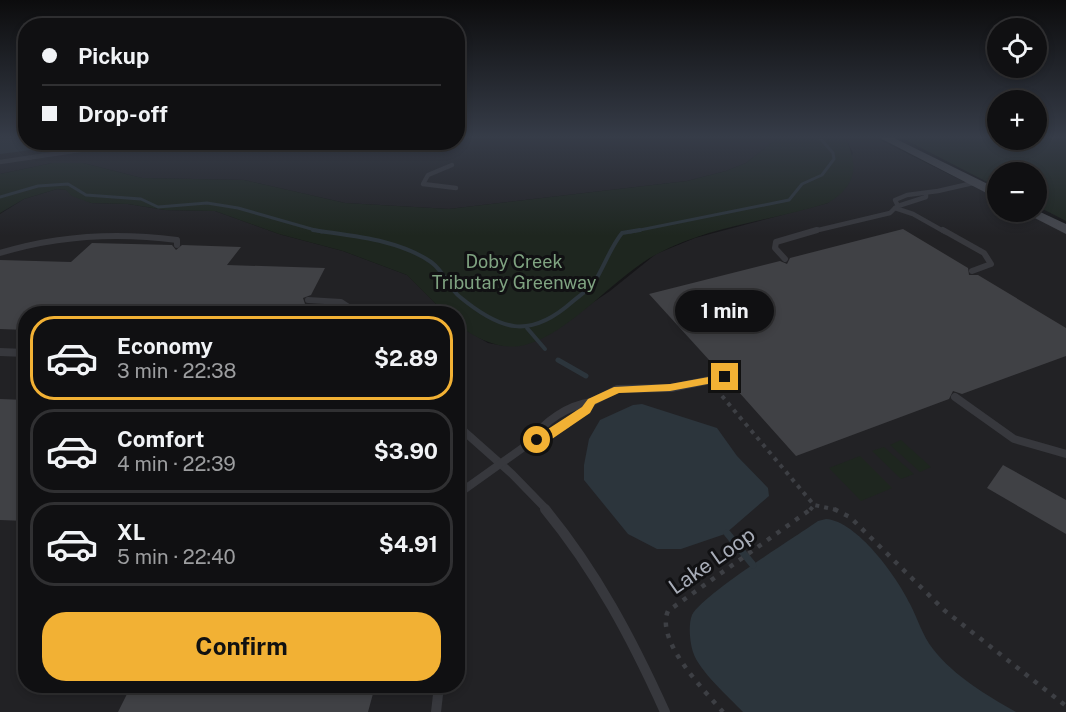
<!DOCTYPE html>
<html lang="en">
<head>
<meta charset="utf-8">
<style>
  body { margin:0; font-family:"Public Sans",sans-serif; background:#19191b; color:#f1f3f6; height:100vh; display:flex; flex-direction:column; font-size:22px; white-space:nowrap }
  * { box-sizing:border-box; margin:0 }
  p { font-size:20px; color:#9c9d9f }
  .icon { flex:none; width:33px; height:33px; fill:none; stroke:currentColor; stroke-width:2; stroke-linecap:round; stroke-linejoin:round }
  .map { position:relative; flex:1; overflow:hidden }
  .drawer { position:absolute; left:18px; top:306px; width:447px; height:387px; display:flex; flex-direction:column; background:#101012; border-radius:24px; box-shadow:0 3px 9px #0003,0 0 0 2px #303032 }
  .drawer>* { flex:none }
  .hud { position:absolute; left:18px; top:18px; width:447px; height:132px; border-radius:24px; box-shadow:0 3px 9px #0003,0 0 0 2px #303032; display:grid; align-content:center; height:132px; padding:0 24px; background:#101012 }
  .buttons { position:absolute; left:987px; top:18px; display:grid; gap:12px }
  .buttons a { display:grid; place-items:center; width:60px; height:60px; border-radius:50%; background:#101012; box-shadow:0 3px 9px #0003,0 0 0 2px #303032; font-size:30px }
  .end { position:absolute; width:27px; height:27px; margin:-14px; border:8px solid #f2b134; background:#111; box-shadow:0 0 0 3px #111 }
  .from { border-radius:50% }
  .bubble { position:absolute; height:42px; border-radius:21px; background:#101012; box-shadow:0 3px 9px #0003,0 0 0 2px #303032; font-size:20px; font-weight:700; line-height:42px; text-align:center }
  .hud b { display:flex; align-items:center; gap:21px; height:57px; font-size:22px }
  .hud b+b { border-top:2px solid #303032 }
  .hud i { width:15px; height:15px; background:#f1f3f6 }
  ul { padding:10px 0 0; list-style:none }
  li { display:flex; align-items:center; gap:18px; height:84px; margin:0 12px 9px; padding:0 12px; border:3px solid #303032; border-radius:24px }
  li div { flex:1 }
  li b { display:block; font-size:22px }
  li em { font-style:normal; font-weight:700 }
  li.selected { border-color:#f2b134 }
  li>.icon { width:54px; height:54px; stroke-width:1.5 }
  .action { display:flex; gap:12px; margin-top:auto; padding:12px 24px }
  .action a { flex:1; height:69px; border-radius:24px; background:#f2b134; color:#111; font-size:24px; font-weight:700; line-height:69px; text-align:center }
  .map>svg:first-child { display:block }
</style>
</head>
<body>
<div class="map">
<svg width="1066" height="712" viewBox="0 0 1066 712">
  <rect width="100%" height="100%" fill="#161618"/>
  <g fill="#222225">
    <polygon points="0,137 25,137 26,142 458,142 458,137 779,137 746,163 726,171 687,181 449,209 345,203 244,180 142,178 83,163 52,163 0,174"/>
    <polygon points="845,137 874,137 997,198 998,212 1024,212 1066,232 1066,712 0,712 0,214 24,199 57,189 66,190 91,203 128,204 165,210 215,211 279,234 343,251 407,275 445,313 26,314 26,686 458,686 458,325 488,343 505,346 540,338 610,291 656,254 695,238 828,203 853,153"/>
  </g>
  <g fill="#1e261f">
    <path d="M 779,137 L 845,137 C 859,166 857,185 828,203 C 771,221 709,226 657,254 C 616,275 571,333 525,345 C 501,351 477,339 458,325 L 458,314 L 445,313 L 407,275 L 343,251 L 279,234 L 215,211 L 165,210 L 128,204 L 91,203 L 72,196 L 66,190 L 57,189 L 24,199 L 0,213 L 0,174 L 52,163 L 83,163 L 142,178 L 244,180 L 345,203 L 449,209 L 687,181 L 726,171 L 746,163 Z"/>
    <polygon points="900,137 1036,140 1037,137 1066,137 1066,221 1037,206 1036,172 998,172 997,187"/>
    <polygon points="901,440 931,467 920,472 890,445"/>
    <polygon points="884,447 914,474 901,479 872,451"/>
    <polygon points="860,456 892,488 861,501 829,468"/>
  </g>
  <g fill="#2c353c">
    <polygon points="0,137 25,138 26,142 85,143 0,154"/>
    <polygon points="642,404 717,428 737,456 768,488 769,496 725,534 681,549 657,549 628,534 584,480 584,465 589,439 600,420 633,405"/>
    <path d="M 826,519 C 857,521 897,577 910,604 C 918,619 922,635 933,649 C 954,676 986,695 1016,712 L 743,712 C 729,697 699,671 693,652 C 690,643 688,625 692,615 C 703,594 794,538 818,521 Z"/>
  </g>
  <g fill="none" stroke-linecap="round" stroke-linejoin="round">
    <g stroke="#2c353c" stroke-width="3">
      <polyline points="1036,139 1058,137"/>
      <polyline points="0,197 38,186 68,184 86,195 141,199 158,207 207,203 238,208 322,232"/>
      <polyline points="630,232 789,200 802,184 822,175 834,159 833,153 819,137"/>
    </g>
    <g stroke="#2c353c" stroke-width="4">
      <path d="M 313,230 C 351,236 398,239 431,262 C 445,272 448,288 460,297 C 500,330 529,340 572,302 C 579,296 590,289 595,281 C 605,265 610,248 622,233 L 640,230"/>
      <polyline points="527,328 545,349"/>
    </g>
    <polyline stroke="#2c353c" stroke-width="5" points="558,360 586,376"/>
    <polyline stroke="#2c353c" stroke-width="7" points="727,533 753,565"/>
  </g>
  <g fill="#404145">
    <polygon points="903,229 968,268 969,275 978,275 1066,328 1066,356 962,394 953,391 949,399 796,456 729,381 729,373 720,372 649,294 780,261 787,264 790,258"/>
    <polygon points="92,243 172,245 176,250 182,245 241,247 227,265 325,268 311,295 303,298 305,304 300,314 26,314 26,330 0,329 0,260 71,262"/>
    <polygon points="0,399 26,400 26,521 0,520"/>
    <polygon points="1003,465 1066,500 1066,534 987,488"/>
    <polygon points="131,686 341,686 340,688 374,690 368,712 118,712"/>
  </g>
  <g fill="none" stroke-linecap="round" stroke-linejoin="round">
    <g stroke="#3d3f44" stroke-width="4" stroke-dasharray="4 5" stroke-linecap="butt">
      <polyline points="722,396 814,505 837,510"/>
      <polyline points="810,510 814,505"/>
    </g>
    <g stroke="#3d3f44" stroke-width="4.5" stroke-dasharray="4.5 7" stroke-linecap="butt">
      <polyline points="834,509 850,517 944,610 1066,706"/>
      <path d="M 723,712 C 704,690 655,641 668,611 L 811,509"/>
    </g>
    <g stroke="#37383d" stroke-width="4.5">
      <polyline points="0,162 134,142"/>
      <polyline points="452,165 428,175 423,184 456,188"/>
      <polyline points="898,206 926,197 926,194"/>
      <polyline points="810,232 890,213 895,208"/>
      <polyline points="945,232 913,214 895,208 898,206 895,200 907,195 938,191 973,183"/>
    </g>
    <g stroke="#37383d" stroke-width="6">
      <polyline points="943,230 984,253 991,264 972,271"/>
      <path d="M 0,253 C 59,235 116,232 177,240 L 177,245"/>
      <polyline points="785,259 775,248 776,242 817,230"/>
      <polyline points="308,300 341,302 359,314"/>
      <polyline points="0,352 26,353"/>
    </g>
    <g stroke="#37383d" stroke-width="8">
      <polyline points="0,352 26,353"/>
      <polyline points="955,397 1014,439 1066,454"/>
      <polyline points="592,402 617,389 671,388 725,377"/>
      <path d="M 592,402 L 564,426 L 531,442 C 543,421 569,405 592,402 Z"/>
      <polyline points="458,426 512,474 547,510"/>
      <polyline points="458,461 463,431"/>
      <polyline points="458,494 531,442"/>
    </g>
    <g stroke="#37383d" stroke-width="10">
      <path d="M 545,509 C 596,571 632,639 665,712"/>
      <polyline points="436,712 439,686"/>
    </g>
    <g fill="#45474d" fill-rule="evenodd">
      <polygon points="878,137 892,137 998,189 998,199"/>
      <polygon points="1036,210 1066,224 1066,234 1023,212"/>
    </g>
  </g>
  <linearGradient id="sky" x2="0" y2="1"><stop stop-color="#0c0c0d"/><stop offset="0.58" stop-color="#363c48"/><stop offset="1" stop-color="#363c48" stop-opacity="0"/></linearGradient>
  <rect width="1066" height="236" fill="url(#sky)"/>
  <polygon fill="#f2b134" points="725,374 730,377 729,380 670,391 619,393 595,404 590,413 549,441 537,445 531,440 582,407 588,399 614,387 670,384"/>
  <g text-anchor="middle" stroke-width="6" stroke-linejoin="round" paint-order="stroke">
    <g font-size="18" fill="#7fa381" stroke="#111113">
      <text x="514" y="268">Doby Creek<tspan x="514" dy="21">Tributary Greenway</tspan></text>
    </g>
    <g font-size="21" fill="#a8adb8" stroke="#111113">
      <text transform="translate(712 561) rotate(-35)" y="7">Lake Loop</text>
    </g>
  </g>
</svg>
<div class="buttons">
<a><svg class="icon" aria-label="locate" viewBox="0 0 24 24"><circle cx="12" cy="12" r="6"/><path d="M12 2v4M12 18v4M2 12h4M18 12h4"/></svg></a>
<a>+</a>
<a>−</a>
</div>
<i class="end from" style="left:537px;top:440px"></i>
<i class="end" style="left:725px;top:377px"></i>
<div class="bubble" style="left:675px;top:290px;width:99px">1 min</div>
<div class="hud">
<b><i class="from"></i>Pickup</b>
<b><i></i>Drop-off</b>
</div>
<section class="drawer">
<ul>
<li class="selected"><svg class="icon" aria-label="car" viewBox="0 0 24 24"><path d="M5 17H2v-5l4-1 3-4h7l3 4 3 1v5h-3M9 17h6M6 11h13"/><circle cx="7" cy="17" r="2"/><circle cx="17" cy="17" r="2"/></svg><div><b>Economy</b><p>3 min · 22:38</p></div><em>$2.89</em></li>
<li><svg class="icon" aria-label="car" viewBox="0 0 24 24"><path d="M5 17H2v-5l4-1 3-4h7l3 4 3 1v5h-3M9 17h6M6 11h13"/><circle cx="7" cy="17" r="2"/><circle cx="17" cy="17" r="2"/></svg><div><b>Comfort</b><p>4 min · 22:39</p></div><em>$3.90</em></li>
<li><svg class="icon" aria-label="car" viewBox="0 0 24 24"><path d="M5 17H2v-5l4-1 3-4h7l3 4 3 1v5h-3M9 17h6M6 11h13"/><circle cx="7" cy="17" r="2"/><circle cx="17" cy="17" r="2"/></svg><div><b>XL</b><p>5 min · 22:40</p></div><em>$4.91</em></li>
</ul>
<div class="action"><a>Confirm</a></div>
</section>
</div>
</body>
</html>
